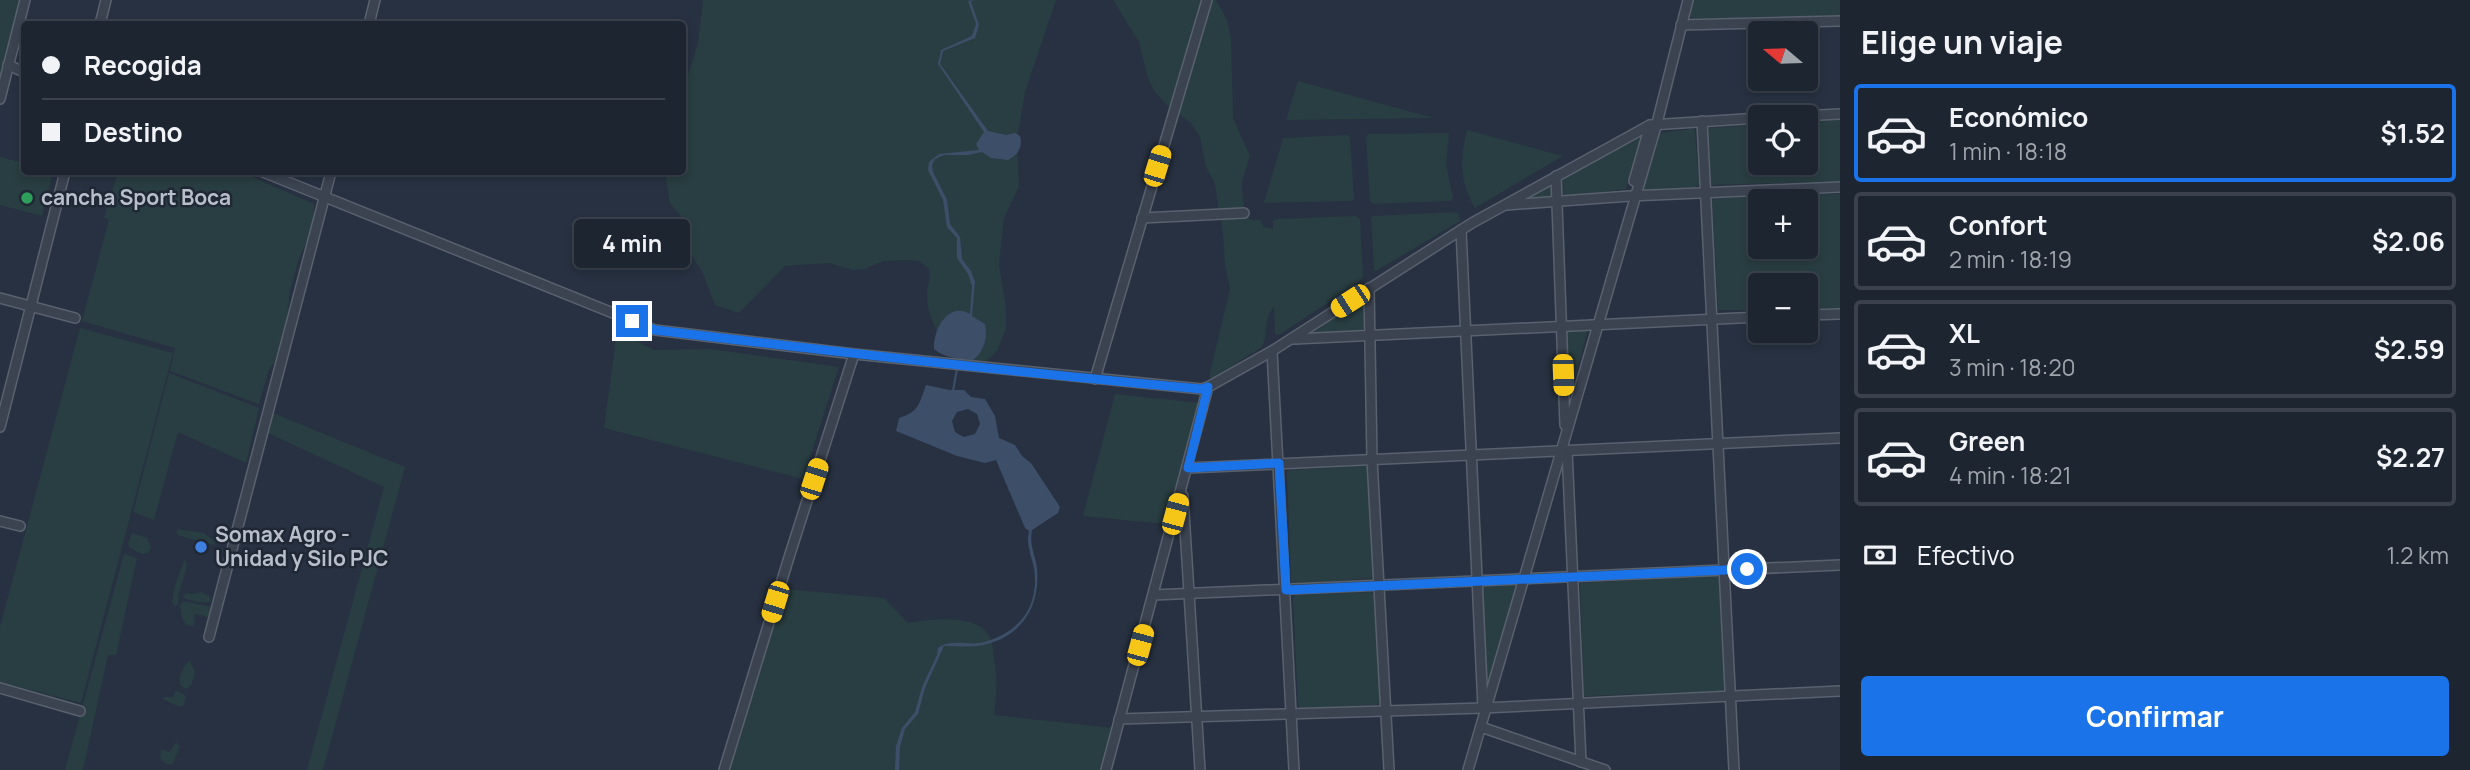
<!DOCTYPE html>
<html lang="es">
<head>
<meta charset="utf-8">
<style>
  body { margin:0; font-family:Manrope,sans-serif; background:#252d39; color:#f1f3f6; height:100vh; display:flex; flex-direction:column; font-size:26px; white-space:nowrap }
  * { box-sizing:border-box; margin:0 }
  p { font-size:23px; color:#a0a5ab }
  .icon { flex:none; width:38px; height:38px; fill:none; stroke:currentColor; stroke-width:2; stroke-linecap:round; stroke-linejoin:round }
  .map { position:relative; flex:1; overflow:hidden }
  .drawer { display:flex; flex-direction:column; background:#1d2531; width:630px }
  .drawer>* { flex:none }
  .banner { position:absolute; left:21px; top:21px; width:665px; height:154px; border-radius:7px; box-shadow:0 4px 10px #0003,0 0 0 2px #3b424d; display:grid; align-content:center; height:154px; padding:0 21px; background:#1d2531 }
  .needle { width:46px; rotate:289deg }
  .fabs { position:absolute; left:1748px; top:21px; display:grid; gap:14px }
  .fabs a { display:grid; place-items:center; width:70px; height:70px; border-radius:7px; background:#1d2531; box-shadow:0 4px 10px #0003,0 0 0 2px #3b424d; font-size:35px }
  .end { position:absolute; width:32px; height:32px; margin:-16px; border:9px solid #1a73e8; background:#fff; box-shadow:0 0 0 4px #fff }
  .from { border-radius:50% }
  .bubble { position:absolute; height:49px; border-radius:7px; background:#1d2531; box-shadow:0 4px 10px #0003,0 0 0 2px #3b424d; font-size:23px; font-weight:700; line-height:49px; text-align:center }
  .car { position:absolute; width:21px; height:42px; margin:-21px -10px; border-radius:9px; box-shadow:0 0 5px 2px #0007; background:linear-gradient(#f5c518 24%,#345 0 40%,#f5c518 0 76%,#345 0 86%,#f5c518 0) }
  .banner b { display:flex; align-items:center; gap:24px; height:66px; font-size:26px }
  .banner b+b { border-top:2px solid #3b424d }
  .banner i { width:18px; height:18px; background:#f1f3f6 }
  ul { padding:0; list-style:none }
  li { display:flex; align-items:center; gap:21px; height:98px; margin:0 14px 10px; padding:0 7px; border:4px solid #3b424d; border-radius:7px }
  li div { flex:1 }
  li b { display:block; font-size:26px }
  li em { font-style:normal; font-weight:700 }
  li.selected { border-color:#1a73e8 }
  li>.icon { width:63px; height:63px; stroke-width:1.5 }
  h2 { padding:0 21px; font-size:32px; line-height:84px }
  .pay { display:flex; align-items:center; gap:18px; height:77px; padding:0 21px; font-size:26px }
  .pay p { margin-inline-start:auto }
  .cta { display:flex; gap:14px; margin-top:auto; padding:14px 21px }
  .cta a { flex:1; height:80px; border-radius:7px; background:#1a73e8; color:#fff; font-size:28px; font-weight:700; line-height:80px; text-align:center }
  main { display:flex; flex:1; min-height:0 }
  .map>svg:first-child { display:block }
</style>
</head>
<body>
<main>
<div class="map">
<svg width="1840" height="770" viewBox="0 0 1840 770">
  <rect width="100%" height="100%" fill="#273141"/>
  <g fill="#293e42" fill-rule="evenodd">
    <polygon points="0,0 23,0 0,91"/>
    <path d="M 703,0 L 1056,0 L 1025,92 L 1017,139 L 1019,186 L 1004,218 L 999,265 L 1006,307 L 1006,329 L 997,351 L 981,366 C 950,358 928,327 927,296 C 927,286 931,280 929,269 L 919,261 L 908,260 L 884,261 L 864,269 L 852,270 L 829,263 L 785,266 L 739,313 L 715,305 L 702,271 L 688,250 L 686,223 L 670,203 L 665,172 L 682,172 L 683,90 L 698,44 Z"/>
    <path d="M 1113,0 L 1216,0 L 1227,20 L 1231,38 L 1233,118 L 1250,156 L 1242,181 L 1242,192 L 1245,212 L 1250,220 L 1261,220 L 1263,227 L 1273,229 L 1273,221 L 1276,219 L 1356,216 L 1360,219 L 1363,277 L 1359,282 L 1279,335 L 1275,334 L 1274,306 C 1262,323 1269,333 1262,347 L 1211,379 L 1209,377 L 1230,289 L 1225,265 L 1223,234 L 1215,184 L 1206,167 L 1200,137 L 1191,123 L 1170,108 L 1154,91 L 1147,75 L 1139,42 Z"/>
    <polygon points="1694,0 1840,0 1840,15 1692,19 1690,15"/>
    <polygon points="1298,81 1434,118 1286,120"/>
    <polygon points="1840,120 1840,181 1711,185 1708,130 1710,128 1760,125 1760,163 1806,163 1806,122"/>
    <polygon points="1693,129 1695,131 1699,184 1696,187 1646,190 1643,188 1660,133"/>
    <path d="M 1467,130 L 1563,156 L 1475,208 C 1459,182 1460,158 1467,130 Z"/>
    <polygon points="1447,133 1449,134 1446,164 1453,198 1450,201 1373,204 1370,200 1366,136 1369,134"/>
    <polygon points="1348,135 1350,137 1354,199 1352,201 1264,203 1283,138"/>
    <polygon points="1639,138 1640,140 1626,189 1567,196 1563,193 1562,181 1564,178"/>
    <polygon points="0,157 24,163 24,172 53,172 42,216 0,205"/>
    <polygon points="118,172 241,172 314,204 313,230 299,258 290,291 286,326 274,363 269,369 259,404 170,371 175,348 82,321 109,220 104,217"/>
    <polygon points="1552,183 1553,198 1522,201"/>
    <path d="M 1840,194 L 1840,308 L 1806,309 L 1806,285 L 1760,285 L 1760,310 L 1718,310 L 1712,200 L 1715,198 ZM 1760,201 L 1806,201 L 1806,247 L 1760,247 Z"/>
    <polygon points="1455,212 1459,214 1460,221 1376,271 1374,270 1371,218 1373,216"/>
    <polygon points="1362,300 1364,301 1364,327 1361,330 1310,334"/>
    <polygon points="80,328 173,353 81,703 0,682 0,627"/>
    <polygon points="1588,329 1569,401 1568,403 1566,331"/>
    <polygon points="617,331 654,350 711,349 839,367 803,479 604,428"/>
    <polygon points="169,373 259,408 246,463 178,432 154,520 133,512"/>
    <polygon points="1115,394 1199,403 1165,524 1083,516"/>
    <polygon points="273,413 405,467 323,770 307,770 384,487 268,433"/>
    <polygon points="1365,466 1368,468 1374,578 1295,584 1291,582 1287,472 1290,470"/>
    <polygon points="178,529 203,533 216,542 213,545 178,535 176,532"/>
    <polygon points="132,533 147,538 151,547 148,553 142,554 130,548 128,543"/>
    <polygon points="124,554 137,558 116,655 108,655 83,770 65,770"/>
    <polygon points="185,559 187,567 179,593 178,605 175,606 172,602 175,585"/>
    <polygon points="1717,576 1719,578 1724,689 1722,691 1584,696 1580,583"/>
    <polygon points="1517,583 1517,585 1486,694 1482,585"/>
    <path d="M 784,589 L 884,598 L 908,623 C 927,619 974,614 987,633 C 994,642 993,655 995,665 C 997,683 997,697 994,715 L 1114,728 L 1103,770 L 729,770 Z"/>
    <polygon points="201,592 209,596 211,602 196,602 182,597 186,593 192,594"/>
    <polygon points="1370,592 1374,595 1380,702 1376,705 1301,708 1298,706 1293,598 1295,595"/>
    <polygon points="183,601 207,606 210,607 210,614 208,617 196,614 194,615 195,621 193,626 186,625 182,617 180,606"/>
    <path d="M 190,661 L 195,672 L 191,686 L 186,689 L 181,686 C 177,678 183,665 190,661 Z"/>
    <polygon points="176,691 182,693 186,697 183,706 177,706 163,699 164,697 173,697"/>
    <polygon points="176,742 180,746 172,765 166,764 160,758 161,749 170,752"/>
  </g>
  <g fill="#3d4e69" fill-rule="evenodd">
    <path d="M 973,0 L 971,2 L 979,25 L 975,38 L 943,51 L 940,64 L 988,131 L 1006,135 L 1015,133 L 1020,136 C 1023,147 1018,155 1008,160 L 991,158 L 982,152 L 968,155 L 944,155 L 935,159 L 932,165 L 933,172 L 947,200 L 950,224 L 960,237 L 962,259 L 971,271 L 975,282 L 972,316 L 985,324 C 988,337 984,352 973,360 C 960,359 944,358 934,349 C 933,330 948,301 970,314 L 972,286 L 968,274 L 957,258 L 957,238 L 947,227 L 943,200 L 928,170 L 929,162 L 939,154 L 979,150 L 976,144 L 984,132 L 938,64 L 941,50 L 972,36 L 976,24 L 968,1 Z"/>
    <path d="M 926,385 L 950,390 L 964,390 L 971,397 L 985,399 L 995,416 L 999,438 L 1015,445 L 1022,456 L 1031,463 L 1060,507 L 1058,513 L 1032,530 C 1029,545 1035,554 1037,568 C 1041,609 1019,640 977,646 C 967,647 955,646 944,646 L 925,688 L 918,714 L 905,729 L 900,747 L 899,770 L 895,770 L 896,746 L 902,728 L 915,712 L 922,687 L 937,655 L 938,648 C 949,639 967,645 980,643 C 1018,634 1040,608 1034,568 C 1031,554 1026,545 1029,531 L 1025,528 L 996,460 L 985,463 L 957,456 L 896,431 L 899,418 C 919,412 919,404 926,385 ZM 968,409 L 977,414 L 980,424 L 975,434 L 964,437 L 955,432 L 952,421 L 957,412 Z"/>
  </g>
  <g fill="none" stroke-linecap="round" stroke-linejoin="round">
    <polyline stroke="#3d4e69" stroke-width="2" points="953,391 957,369"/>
    <defs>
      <g id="street">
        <polyline points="100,24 106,0"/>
        <polyline points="369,24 375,0"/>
        <polyline points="1681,25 1840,21"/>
        <polyline points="8,65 24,72"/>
        <polyline points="0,99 25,0"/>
        <polyline points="1778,117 1840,114"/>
        <polyline points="1702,121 1734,770"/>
        <polyline points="263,172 655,330 854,354 1202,389 1208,387 1272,351 1472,223 1650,125 1760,118"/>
        <polyline points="1556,176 1565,425"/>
        <polyline points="1634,181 1650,125"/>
        <polyline points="1506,205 1630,196 1840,187"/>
        <polyline points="1142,218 1244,213"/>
        <polyline points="1461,230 1483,708"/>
        <polyline points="1369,288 1372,459 1389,770"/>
        <polyline points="0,298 75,318"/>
        <polyline points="1806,315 1840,314"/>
        <polyline points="1294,339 1760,317"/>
        <polyline points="1272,351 1294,770"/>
        <polyline points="1095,379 1207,0"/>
        <polyline points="0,427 65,172"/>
        <polyline points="1567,450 1581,762"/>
        <polyline points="1188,468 1840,438"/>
        <polyline points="1183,496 1200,770"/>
        <polyline points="0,521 20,526"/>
        <polyline points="1153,595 1840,565"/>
        <polyline points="209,637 331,172"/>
        <polyline points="0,688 80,711"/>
        <polyline points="1119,719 1483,708 1840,691"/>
        <polyline points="1481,727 1605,770"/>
        <polyline points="724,770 790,554 854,354"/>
        <polyline points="1106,770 1208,387"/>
        <polyline points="1468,770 1657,123 1688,0"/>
      </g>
    </defs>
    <use href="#street" stroke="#59616e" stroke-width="12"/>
    <use href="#street" stroke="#3b4351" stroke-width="9"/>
  </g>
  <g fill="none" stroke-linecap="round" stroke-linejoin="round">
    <path stroke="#1a73e8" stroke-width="9" d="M 632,321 L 655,330 C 837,352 1019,373 1202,389 L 1208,387 L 1188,468 L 1279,463 L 1286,590 L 1747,569"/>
  </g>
  <circle fill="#2e9e5b" stroke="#202836" stroke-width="2.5" cx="27" cy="198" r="7"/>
  <circle fill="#3f7fe0" stroke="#202836" stroke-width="2.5" cx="201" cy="547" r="7"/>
  <g text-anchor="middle" stroke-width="5" stroke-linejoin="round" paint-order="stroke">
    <g font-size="21" font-weight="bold" fill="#b8bfcb" stroke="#202836" text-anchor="start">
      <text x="41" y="205">cancha Sport Boca</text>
      <text x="215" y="542">Somax Agro -<tspan x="215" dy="24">Unidad y Silo PJC</tspan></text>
    </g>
  </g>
</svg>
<div class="fabs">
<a><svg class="needle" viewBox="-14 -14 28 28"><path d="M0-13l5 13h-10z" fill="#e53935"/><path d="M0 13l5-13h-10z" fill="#a0a5ab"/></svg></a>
<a><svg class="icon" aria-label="locate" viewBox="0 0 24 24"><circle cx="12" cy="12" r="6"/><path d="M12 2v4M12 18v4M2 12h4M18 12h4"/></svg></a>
<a>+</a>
<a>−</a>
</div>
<i class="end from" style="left:1747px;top:569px"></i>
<i class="end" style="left:632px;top:321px"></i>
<div class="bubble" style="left:574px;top:219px;width:116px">4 min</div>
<i class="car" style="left:1157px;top:166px;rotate:17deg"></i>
<i class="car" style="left:1350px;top:301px;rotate:237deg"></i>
<i class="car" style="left:1563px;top:375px;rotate:178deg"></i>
<i class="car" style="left:814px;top:479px;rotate:18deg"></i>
<i class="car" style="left:1175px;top:514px;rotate:15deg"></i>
<i class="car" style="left:775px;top:602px;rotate:197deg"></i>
<i class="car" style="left:1140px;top:645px;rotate:15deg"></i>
<div class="banner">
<b><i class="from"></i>Recogida</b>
<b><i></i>Destino</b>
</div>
</div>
<section class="drawer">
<h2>Elige un viaje</h2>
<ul>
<li class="selected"><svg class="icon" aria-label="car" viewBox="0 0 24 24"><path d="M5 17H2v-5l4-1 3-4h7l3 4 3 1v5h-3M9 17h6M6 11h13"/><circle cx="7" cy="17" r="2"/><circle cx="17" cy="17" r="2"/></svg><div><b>Económico</b><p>1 min · 18:18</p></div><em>$1.52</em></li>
<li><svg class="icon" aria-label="car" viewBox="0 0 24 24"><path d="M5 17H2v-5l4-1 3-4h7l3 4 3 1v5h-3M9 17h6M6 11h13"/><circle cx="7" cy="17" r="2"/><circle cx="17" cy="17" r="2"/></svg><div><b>Confort</b><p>2 min · 18:19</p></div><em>$2.06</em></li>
<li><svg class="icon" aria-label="car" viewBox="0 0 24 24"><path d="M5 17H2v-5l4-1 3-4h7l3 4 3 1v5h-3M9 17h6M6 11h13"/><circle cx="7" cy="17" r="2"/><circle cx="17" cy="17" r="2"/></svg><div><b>XL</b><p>3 min · 18:20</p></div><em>$2.59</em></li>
<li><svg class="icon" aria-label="car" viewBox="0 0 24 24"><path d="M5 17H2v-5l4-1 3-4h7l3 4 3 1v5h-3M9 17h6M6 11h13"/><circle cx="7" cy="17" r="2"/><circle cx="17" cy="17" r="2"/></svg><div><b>Green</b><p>4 min · 18:21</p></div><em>$2.27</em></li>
</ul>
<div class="pay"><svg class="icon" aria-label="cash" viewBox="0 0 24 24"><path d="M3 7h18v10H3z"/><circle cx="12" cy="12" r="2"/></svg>Efectivo<p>1.2 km</p></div>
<div class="cta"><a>Confirmar</a></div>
</section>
</main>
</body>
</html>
